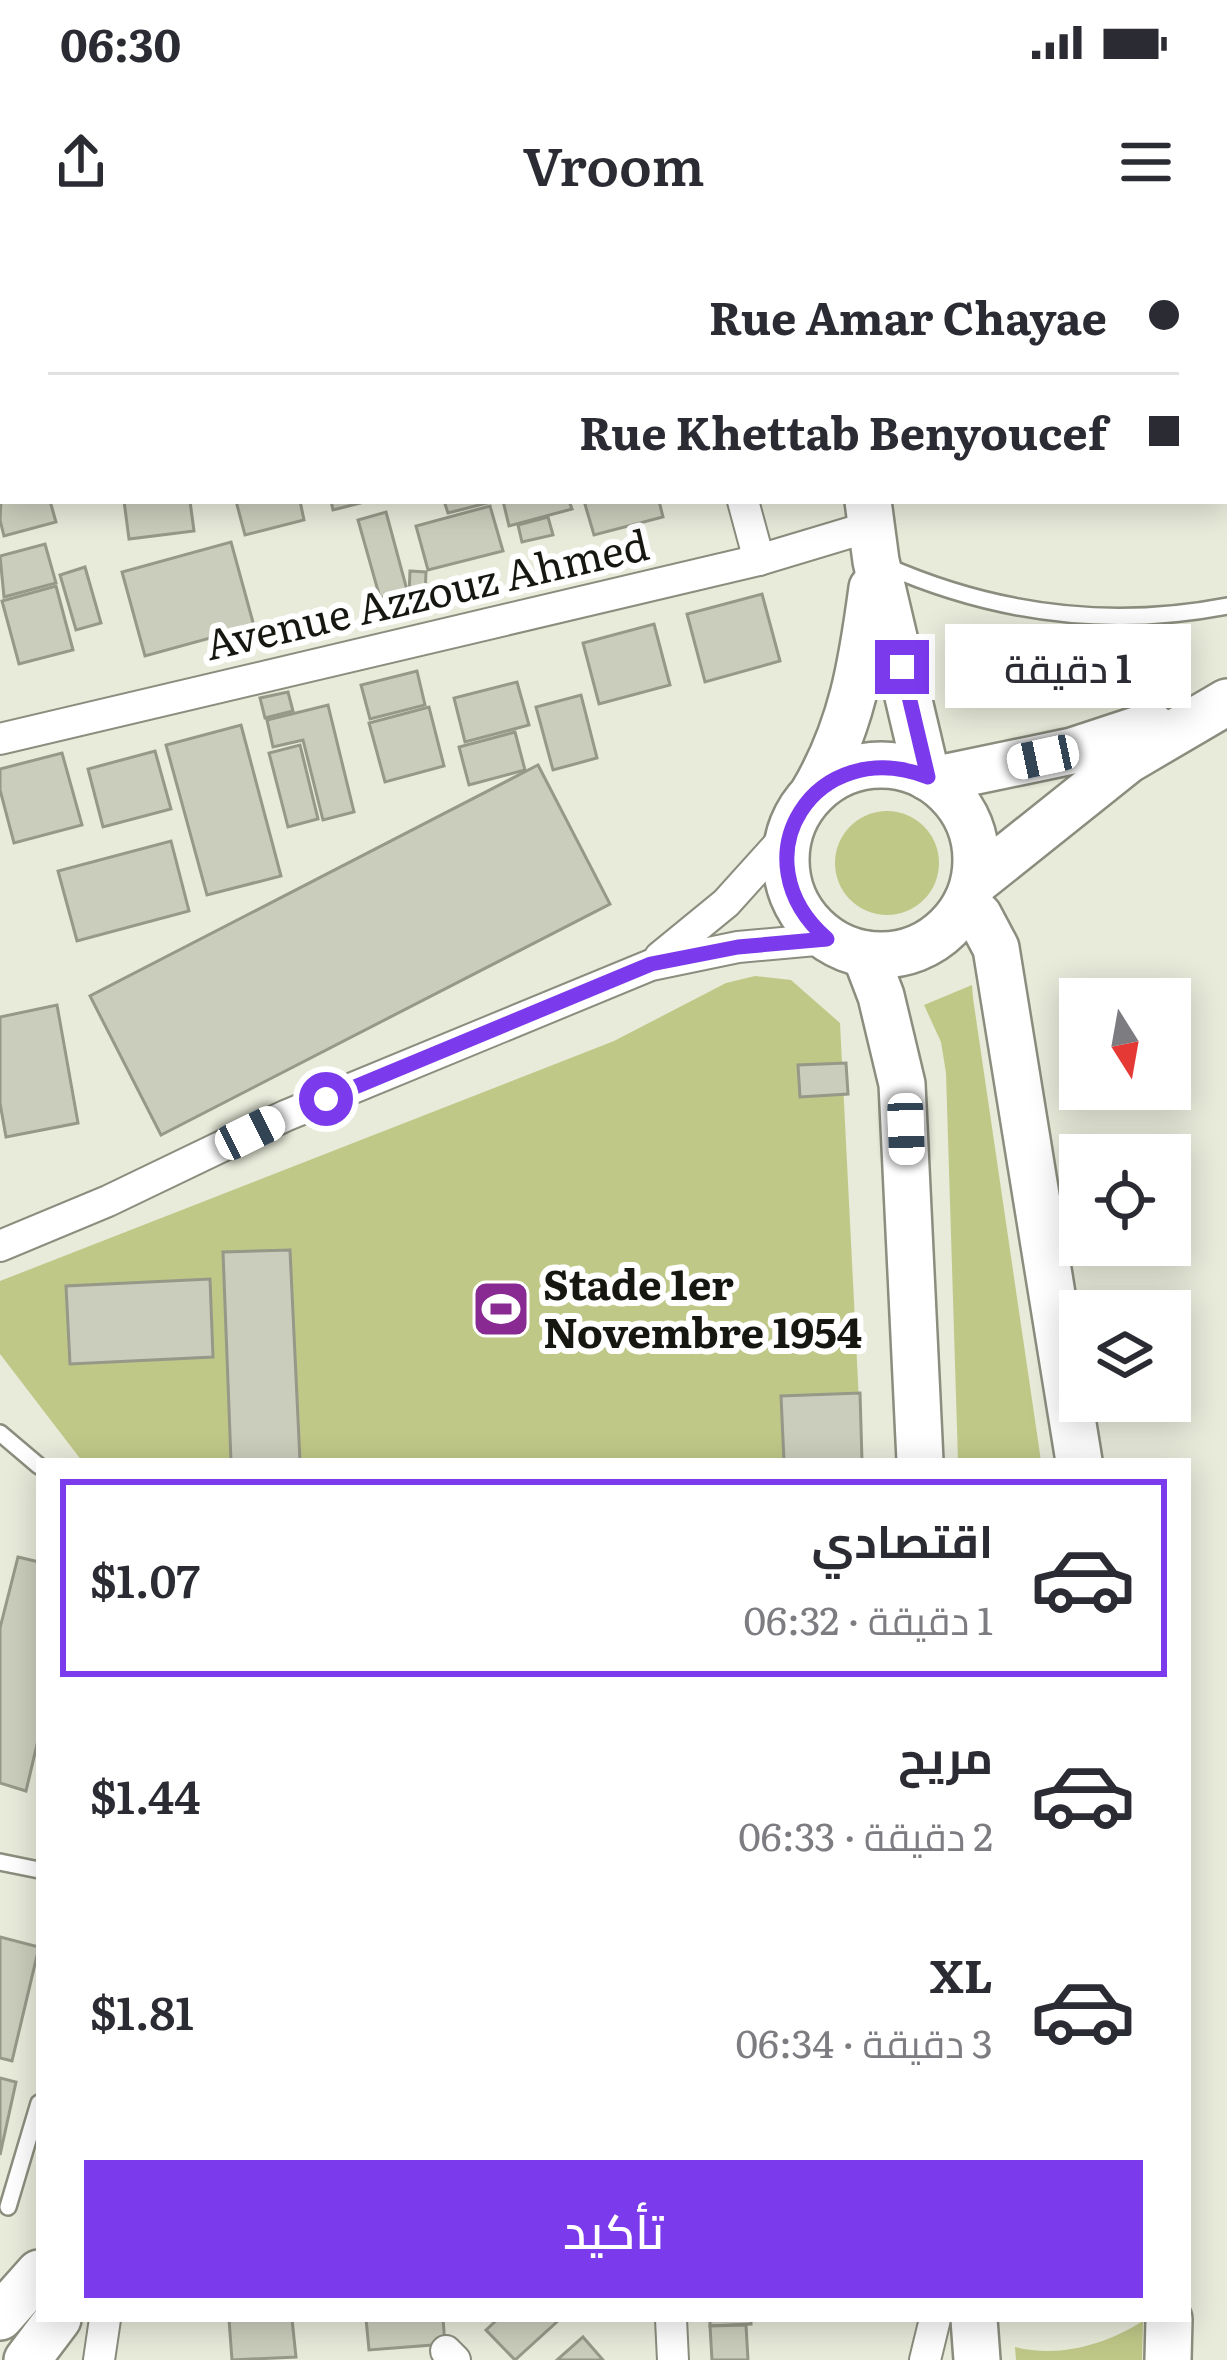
<!DOCTYPE html>
<html lang="ar">
<head>
<meta charset="utf-8">
<style>
  body { margin:0; font-family:Literata,Cairo,serif; background:#f7f7f7; color:#2b2b33; direction:rtl; height:100vh; display:flex; flex-direction:column; font-size:45px; white-space:nowrap }
  * { box-sizing:border-box; margin:0 }
  p { font-size:39px; color:#7c7c81 }
  .icon { flex:none; width:66px; height:66px; fill:none; stroke:currentColor; stroke-width:2; stroke-linecap:round; stroke-linejoin:round }
  .map { position:relative; flex:1; overflow:hidden; direction:ltr }
  .sheet { position:absolute; left:36px; top:1218px; width:1155px; height:864px; display:flex; flex-direction:column; background:#fff; border-radius:0px; box-shadow:0 6px 30px #0003; direction:rtl }
  .sheet>* { flex:none }
  .guide { position:absolute; left:0px; top:0px; width:1227px; height:264px; box-shadow:0 6px 30px #0003; direction:rtl; display:grid; align-content:center; height:264px; padding:0 48px; background:#fff }
  .needle { width:78px; rotate:169deg }
  .buttons { position:absolute; left:1059px; top:738px; display:grid; gap:24px }
  .buttons a { display:grid; place-items:center; width:132px; height:132px; border-radius:0px; background:#fff; box-shadow:0 6px 30px #0003; font-size:60px }
  .end { position:absolute; width:54px; height:54px; margin:-27px; border:15px solid #7c3aed; background:#fff; box-shadow:0 0 0 6px #fff }
  .from { border-radius:50% }
  .bubble { position:absolute; height:84px; border-radius:0px; background:#fff; box-shadow:0 6px 30px #0003; font-size:39px; font-weight:600; line-height:84px; text-align:center; direction:rtl }
  .car { position:absolute; width:36px; height:72px; margin:-36px -18px; border-radius:15px; box-shadow:0 0 9px 3px #0007; background:linear-gradient(#fff 24%,#345 0 40%,#fff 0 76%,#345 0 86%,#fff 0) }
  .guide b { display:flex; align-items:center; gap:42px; height:114px; font-size:45px }
  .guide b+b { border-top:3px solid #e1e1e2 }
  .guide i { width:30px; height:30px; background:#2b2b33 }
  ul { padding:21px 0 0; list-style:none }
  li { display:flex; align-items:center; gap:36px; height:198px; margin:0 24px 18px; padding:0 24px; border:6px solid transparent; border-radius:0px }
  li div { flex:1 }
  li b { display:block; font-size:45px }
  li em { font-style:normal; font-weight:600 }
  li.on { border-color:#7c3aed }
  li>.icon { width:108px; height:108px; stroke-width:1.5 }
  .cta { display:flex; gap:24px; margin-top:auto; padding:24px 48px }
  .cta a { flex:1; height:138px; border-radius:0px; background:#7c3aed; color:#fff; font-size:48px; font-weight:600; line-height:138px; text-align:center }
  .status { display:flex; justify-content:space-between; align-items:center; height:84px; padding:0 60px; background:#fff; direction:ltr }
  .status svg { height:33px; fill:currentColor }
  header { display:flex; justify-content:space-between; align-items:center; height:156px; padding:0 48px; background:#fff; font-size:54px; font-weight:600 }
  .map>svg:first-child { display:block }
</style>
</head>
<body>
<div class="status"><b>06:30</b><svg viewBox="0 0 49 12"><path d="M0 12V9h3v3zM5 12V6h3v6zM10 12V3h3v9zM15 12V0h3v12zM26 1h20v11H26zM47 4h2v5h-2z"/></svg></div>
<header><svg class="icon" aria-label="menu" viewBox="0 0 24 24"><path d="M4 6h16M4 12h16M4 18h16"/></svg>Vroom<svg class="icon" aria-label="share" viewBox="0 0 24 24"><path d="M12 15V3M7 8l5-5 5 5M5 13v7h14v-7"/></svg></header>
<div class="map">
<svg width="1227" height="2120" viewBox="0 0 1227 2120">
  <rect width="100%" height="100%" fill="#e8ebda"/>
  <g fill="#c0c888">
    <circle cx="887" cy="623" r="52"/>
    <polygon points="755,736 791,740 840,783 862,1221 82,1221 0,1114 0,1041 614,801 726,743"/>
    <polygon points="972,745 973,758 1041,1221 958,1221 946,833 941,802 924,765"/>
    <path d="M 1143,2081 L 1142,2120 L 1016,2120 L 1015,2107 C 1059,2118 1105,2105 1143,2081 Z"/>
  </g>
  <g fill="#cbcdbc" stroke="#969888" stroke-width="3">
    <polygon points="590,0 631,0 633,3 583,3"/>
    <polygon points="690,0 765,0 766,3 690,3"/>
    <polygon points="1071,0 1227,0 1227,157 1224,157 1224,3"/>
    <polygon points="3,224 3,261 50,261 56,282 4,296 0,280"/>
    <polygon points="124,261 190,261 194,291 129,299"/>
    <polygon points="236,261 300,261 304,280 245,295"/>
    <polygon points="331,261 368,261 333,270"/>
    <polygon points="444,261 495,261 448,273"/>
    <polygon points="503,261 569,261 572,269 509,286"/>
    <polygon points="584,261 659,261 663,277 594,295"/>
    <polygon points="490,266 503,311 428,330 416,286"/>
    <polygon points="386,272 407,350 380,358 358,280"/>
    <polygon points="548,277 553,295 522,302 518,285"/>
    <polygon points="231,302 254,386 145,416 122,332"/>
    <polygon points="45,304 56,343 4,357 0,316"/>
    <polygon points="85,327 101,383 76,390 60,335"/>
    <polygon points="410,331 426,332 425,356 409,356"/>
    <polygon points="56,346 73,410 19,424 2,361"/>
    <polygon points="762,354 780,421 705,442 687,374"/>
    <polygon points="654,384 670,445 599,464 583,403"/>
    <polygon points="417,431 425,465 370,479 361,445"/>
    <polygon points="517,442 529,485 465,502 454,458"/>
    <polygon points="288,452 293,471 265,478 260,458"/>
    <polygon points="581,455 597,518 553,530 536,467"/>
    <polygon points="328,465 354,572 323,580 303,500 273,507 267,480"/>
    <polygon points="429,467 444,526 385,542 369,483"/>
    <polygon points="241,485 281,636 207,655 166,505"/>
    <polygon points="515,492 525,530 469,545 459,507"/>
    <polygon points="300,505 318,579 288,587 269,513"/>
    <polygon points="155,511 171,569 103,587 88,529"/>
    <polygon points="62,513 82,585 14,603 0,550 0,529"/>
    <polygon points="538,525 610,664 161,895 90,756"/>
    <polygon points="171,601 189,671 77,701 58,631"/>
    <polygon points="57,765 78,883 6,897 0,863 0,777"/>
    <polygon points="846,823 848,854 800,857 798,825"/>
    <polygon points="290,1010 300,1221 231,1221 223,1012"/>
    <polygon points="210,1039 213,1117 70,1124 66,1046"/>
    <polygon points="860,1153 862,1221 784,1221 781,1156"/>
    <polygon points="18,1317 39,1322 39,1496 26,1551 0,1543 0,1388"/>
    <polygon points="0,1697 39,1707 12,1821 0,1818"/>
    <polygon points="0,1838 16,1842 0,1915"/>
    <polygon points="229,2079 292,2079 296,2117 232,2120"/>
    <polygon points="366,2079 443,2079 445,2104 369,2110"/>
    <polygon points="498,2079 560,2079 515,2120 486,2090"/>
    <polygon points="710,2079 751,2079 751,2084 710,2086"/>
    <polygon points="746,2085 748,2120 712,2120 710,2086"/>
    <polygon points="583,2097 603,2120 557,2120"/>
  </g>
  <g fill="none" stroke-linecap="round" stroke-linejoin="round">
    <defs>
      <g id="lane">
        <polyline points="980,0 981,3"/>
        <path d="M 884,325 C 995,374 1108,389 1227,366"/>
        <polyline points="0,1193 39,1226"/>
        <polyline points="0,1622 39,1630"/>
        <polyline points="8,1967 39,1863"/>
      </g>
      <g id="street">
        <polyline points="0,175 3,175"/>
        <polyline points="743,261 759,320"/>
        <polyline points="0,499 759,320 872,286"/>
        <polyline points="660,717 726,663 790,592"/>
        <polyline points="0,1006 108,961 285,876 651,725 738,707 827,699"/>
        <polyline points="671,2079 673,2120"/>
        <polyline points="446,2111 455,2120"/>
        <polyline points="99,2120 105,2079"/>
        <polyline points="925,2120 935,2079"/>
      </g>
      <g id="secondary">
        <polyline points="839,0 839,3"/>
        <polyline points="868,261 876,321 927,537"/>
        <circle cx="881" cy="620" r="95"/>
        <polyline points="933,540 1072,511 1151,485"/>
        <path d="M 813,553 C 852,487 862,423 872,348"/>
        <polyline points="974,643 1128,520 1227,462"/>
        <polyline points="966,663 979,676 996,708 1079,1221"/>
        <polyline points="865,714 881,756 902,844 920,1221"/>
        <polyline points="0,2077 39,2033"/>
        <polyline points="974,2079 977,2120"/>
        <polyline points="27,2120 58,2079"/>
        <polyline points="1168,2120 1169,2079"/>
      </g>
    </defs>
    <use href="#lane" stroke="#8b8d7e" stroke-width="20"/>
    <use href="#street" stroke="#8b8d7e" stroke-width="34"/>
    <use href="#secondary" stroke="#8b8d7e" stroke-width="50"/>
    <use href="#lane" stroke="#fff" stroke-width="15"/>
    <use href="#street" stroke="#fff" stroke-width="30"/>
    <use href="#secondary" stroke="#fff" stroke-width="45"/>
  </g>
  <g fill="none" stroke-linecap="round" stroke-linejoin="round">
    <path stroke="#7c3aed" stroke-width="15" d="M 326,859 L 651,724 L 738,707 L 827,699 C 735,619 815,493 928,537 L 902,427"/>
  </g>
  <defs>
    <symbol id="stadium-square" viewBox="-11 -11 22 22"><rect x="-9" y="-9" width="18" height="18" rx="4" fill="#892992" stroke="#fff"/><path d="M0-5a6.5 5 0 1 0 0 10a6.5 5 0 1 0 0-10ZM-3.5-1.8h7v3.6h-7Z" fill="#fff"/></symbol>
  </defs>
  <g fill-rule="evenodd">
    <use href="#stadium-square" x="468" y="1036" width="66" height="66"/>
  </g>
  <g text-anchor="middle" stroke-width="12" stroke-linejoin="round" paint-order="stroke">
    <g font-size="42" fill="#161711" stroke="#fff">
      <text transform="translate(427 355) rotate(-13)" y="15">Avenue Azzouz Ahmed</text>
    </g>
    <g font-size="42" font-weight="bold" fill="#161711" stroke="#fff" text-anchor="start">
      <text x="543" y="1060">Stade 1er<tspan x="543" dy="48">Novembre 1954</tspan></text>
    </g>
  </g>
</svg>
<div class="buttons">
<a><svg class="needle" viewBox="-14 -14 28 28"><path d="M0-13l5 13h-10z" fill="#e53935"/><path d="M0 13l5-13h-10z" fill="#7c7c81"/></svg></a>
<a><svg class="icon" aria-label="locate" viewBox="0 0 24 24"><circle cx="12" cy="12" r="6"/><path d="M12 2v4M12 18v4M2 12h4M18 12h4"/></svg></a>
<a><svg class="icon" aria-label="layers" viewBox="0 0 24 24"><path d="M12 4l9 5-9 5-9-5zM3 14l9 5 9-5"/></svg></a>
</div>
<i class="end from" style="left:326px;top:859px"></i>
<i class="end" style="left:902px;top:427px"></i>
<div class="bubble" style="left:945px;top:384px;width:246px">1 دقيقة</div>
<i class="car" style="left:1043px;top:517px;rotate:258deg"></i>
<i class="car" style="left:906px;top:889px;rotate:178deg"></i>
<i class="car" style="left:250px;top:893px;rotate:64deg"></i>
<div class="guide">
<b><i class="from"></i>Rue Amar Chayae</b>
<b><i></i>Rue Khettab Benyoucef</b>
</div>
<section class="sheet">
<ul>
<li class="on"><svg class="icon" aria-label="car" viewBox="0 0 24 24"><path d="M5 17H2v-5l4-1 3-4h7l3 4 3 1v5h-3M9 17h6M6 11h13"/><circle cx="7" cy="17" r="2"/><circle cx="17" cy="17" r="2"/></svg><div><b>اقتصادي</b><p>1 دقيقة · 06:32</p></div><em>$1.07</em></li>
<li><svg class="icon" aria-label="car" viewBox="0 0 24 24"><path d="M5 17H2v-5l4-1 3-4h7l3 4 3 1v5h-3M9 17h6M6 11h13"/><circle cx="7" cy="17" r="2"/><circle cx="17" cy="17" r="2"/></svg><div><b>مريح</b><p>2 دقيقة · 06:33</p></div><em>$1.44</em></li>
<li><svg class="icon" aria-label="car" viewBox="0 0 24 24"><path d="M5 17H2v-5l4-1 3-4h7l3 4 3 1v5h-3M9 17h6M6 11h13"/><circle cx="7" cy="17" r="2"/><circle cx="17" cy="17" r="2"/></svg><div><b>XL</b><p>3 دقيقة · 06:34</p></div><em>$1.81</em></li>
</ul>
<div class="cta"><a>تأكيد</a></div>
</section>
</div>
</body>
</html>
